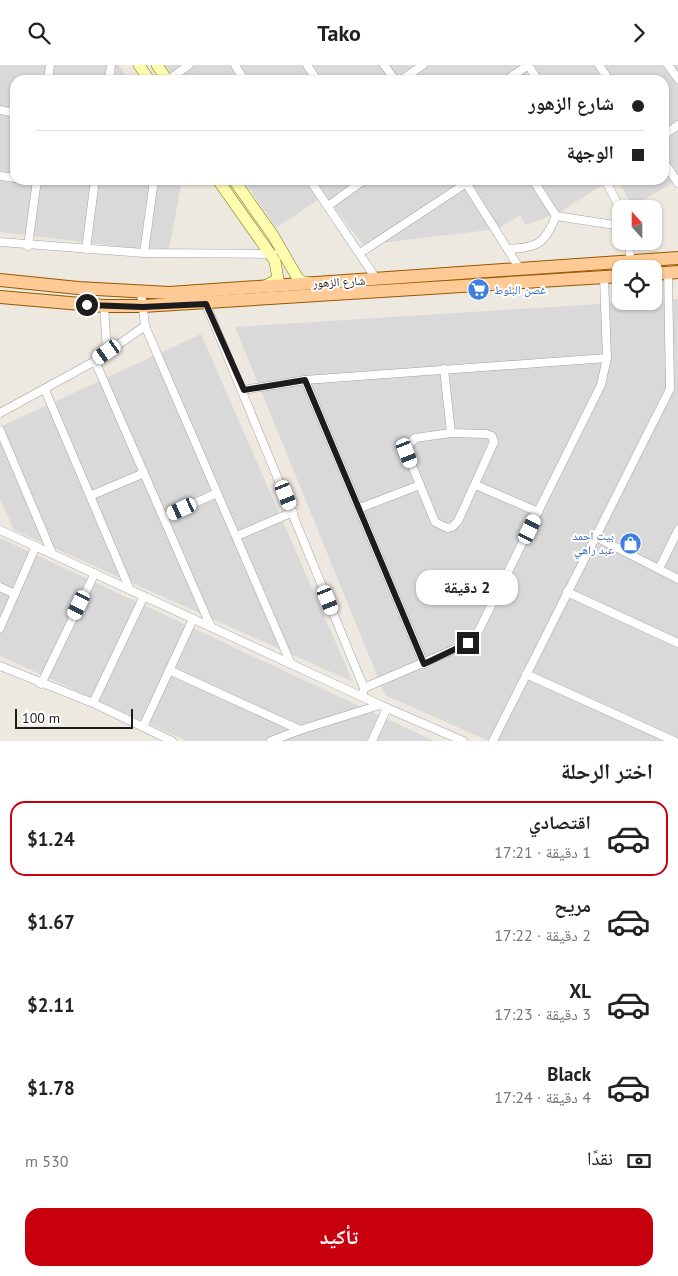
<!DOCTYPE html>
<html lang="ar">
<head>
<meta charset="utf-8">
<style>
  body { margin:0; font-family:"PT Sans","Noto Naskh Arabic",sans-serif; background:#f2f2f2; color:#222; direction:rtl; height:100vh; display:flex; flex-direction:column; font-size:19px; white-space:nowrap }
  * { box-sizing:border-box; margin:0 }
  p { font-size:16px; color:#767676 }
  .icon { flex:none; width:28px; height:28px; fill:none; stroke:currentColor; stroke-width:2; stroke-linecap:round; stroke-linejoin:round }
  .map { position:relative; height:676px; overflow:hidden; direction:ltr }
  .details { display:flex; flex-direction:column; background:#fff; flex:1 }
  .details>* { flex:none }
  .banner { position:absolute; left:10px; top:10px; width:659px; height:110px; border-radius:15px; box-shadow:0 1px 4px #0004; direction:rtl; display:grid; align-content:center; height:110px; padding:0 25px; background:#fff }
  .needle { width:32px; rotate:339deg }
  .tools { position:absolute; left:612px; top:135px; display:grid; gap:10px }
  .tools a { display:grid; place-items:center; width:50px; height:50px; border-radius:10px; background:#fff; box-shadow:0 1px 4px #0004; font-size:25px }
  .scale { position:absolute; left:15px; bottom:12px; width:118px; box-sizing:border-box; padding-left:5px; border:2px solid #1c1c1c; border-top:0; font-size:14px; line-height:18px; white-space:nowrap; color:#1c1c1c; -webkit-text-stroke:4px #fff; paint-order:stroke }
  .end { position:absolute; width:22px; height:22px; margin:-11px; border:6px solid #1c1c1c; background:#fff; box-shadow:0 0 0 2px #fff }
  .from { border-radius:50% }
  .bubble { position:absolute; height:35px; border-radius:15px; background:#fff; box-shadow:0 1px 4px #0004; font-size:16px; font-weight:700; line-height:35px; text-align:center; direction:rtl }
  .car { position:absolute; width:15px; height:30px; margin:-15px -8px; border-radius:6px; box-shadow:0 0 4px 1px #0007; background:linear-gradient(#fff 24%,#345 0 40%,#fff 0 76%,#345 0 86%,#fff 0) }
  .banner b { display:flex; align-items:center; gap:18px; height:48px; font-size:19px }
  .banner b+b { border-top:1px solid #e0e0e0 }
  .banner i { width:12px; height:12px; background:#222 }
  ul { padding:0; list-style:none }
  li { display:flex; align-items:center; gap:15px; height:75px; margin:0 10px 8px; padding:0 15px; border:2px solid transparent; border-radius:15px }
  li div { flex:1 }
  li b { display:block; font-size:19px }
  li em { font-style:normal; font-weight:700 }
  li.active { border-color:#c8000e }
  li>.icon { width:45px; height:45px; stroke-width:1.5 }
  h2 { padding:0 25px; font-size:22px; line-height:60px }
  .pay { display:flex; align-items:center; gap:12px; height:55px; padding:0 25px; font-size:19px }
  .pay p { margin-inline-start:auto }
  .primary-button { display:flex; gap:10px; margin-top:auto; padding:10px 25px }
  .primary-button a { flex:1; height:58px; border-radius:15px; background:#c8000e; color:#fff; font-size:20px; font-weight:700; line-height:58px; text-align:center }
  header { display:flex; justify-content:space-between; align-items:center; height:65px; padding:0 25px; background:#fff; font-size:22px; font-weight:700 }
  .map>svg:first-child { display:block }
</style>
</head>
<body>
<header><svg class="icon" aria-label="forward" viewBox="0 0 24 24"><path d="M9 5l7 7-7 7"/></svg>Tako<svg class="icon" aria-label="search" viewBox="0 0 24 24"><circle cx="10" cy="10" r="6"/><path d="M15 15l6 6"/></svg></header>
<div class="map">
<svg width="678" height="676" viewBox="0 0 678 676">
  <rect width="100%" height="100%" fill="#eee9e0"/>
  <g fill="#dad9d9">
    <polygon points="0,0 119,0 129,15 15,15 15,115 182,115 169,184 133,183 0,167"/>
    <polygon points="165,0 678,0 678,115 633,141 617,115 664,115 664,15 176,15"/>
    <polygon points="244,115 610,115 560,147 526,160 520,150 498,164 363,180 325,130 276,163"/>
    <polygon points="678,234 678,676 489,676 385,630 235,262"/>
    <polygon points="201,269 353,617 14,465 0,434 0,362"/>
    <polygon points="0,473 434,676 187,676 0,591"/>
  </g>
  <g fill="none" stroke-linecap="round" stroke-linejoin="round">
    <defs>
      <g id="street">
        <polyline points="235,0 244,15"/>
        <polyline points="307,0 317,15"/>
        <polyline points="384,0 395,15"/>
        <polyline points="528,0 538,15"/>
        <polyline points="599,0 609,15"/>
        <polyline points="668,0 678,14"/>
        <polyline points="48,15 50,0"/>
        <polyline points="109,15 111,0"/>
        <polyline points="168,15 189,0"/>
        <polyline points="401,15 423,0"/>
        <polyline points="507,15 528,0"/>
        <polyline points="0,45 15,48"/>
        <polyline points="664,70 678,60"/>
        <polyline points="664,97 678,118"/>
        <polyline points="0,111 15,113"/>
        <polyline points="310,115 377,215"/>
        <polyline points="533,115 556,151 621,161"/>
        <polyline points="605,115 621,145"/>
        <polyline points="466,118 520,204"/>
        <polyline points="328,141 364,115"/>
        <polyline points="628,176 631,196"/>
        <polyline points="0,177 144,188 273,189"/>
        <polyline points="28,181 37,115"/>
        <polyline points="86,184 95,115"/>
        <path d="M 508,184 C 537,183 545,179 556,151"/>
        <polyline points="144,188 154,115"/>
        <polyline points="360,188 471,115"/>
        <polyline points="206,239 364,623 363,628"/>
        <polyline points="104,241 107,287"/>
        <polyline points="145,261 291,599"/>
        <polyline points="95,296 211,562"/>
        <polyline points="444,304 451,368"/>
        <polyline points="305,315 424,599"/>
        <polyline points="45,325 130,525"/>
        <polyline points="243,325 305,315 607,293"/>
        <polyline points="0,348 95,296 145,261 141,227"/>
        <polyline points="0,365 52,488"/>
        <polygon points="451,368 486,369 492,371 494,377 458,456 452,462 447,463 435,457 407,388 408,381 415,373"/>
        <polyline points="476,420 538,447"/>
        <polyline points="90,431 144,408"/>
        <polyline points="360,443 420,420"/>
        <polyline points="164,452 217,428"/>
        <polyline points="0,465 380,640 463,676"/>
        <polyline points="237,471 293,447"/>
        <polyline points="594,471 678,514"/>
        <polyline points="659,504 678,465"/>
        <polyline points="0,522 15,529"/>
        <polyline points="567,527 678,578"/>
        <polyline points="0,563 36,481"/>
        <polyline points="0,601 93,638 144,531"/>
        <polyline points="169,605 300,665 380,640"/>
        <polyline points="526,609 674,676"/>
        <polyline points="41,619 95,508"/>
        <polyline points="364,623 469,578 479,565 601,320 607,293 604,212"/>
        <polyline points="93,638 143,662 193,554"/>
        <polyline points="143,662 172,676"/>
        <polyline points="271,676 300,665"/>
        <polyline points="372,676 387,643"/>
        <polyline points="493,676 670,324 668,208"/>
      </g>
      <g id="secondary">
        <polyline points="139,0 149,15"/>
        <polyline points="157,0 167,15"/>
        <polyline points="218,115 275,196 278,214 265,221"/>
        <polyline points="234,115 274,172 297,212 301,216 310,218"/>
      </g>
      <g id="primary">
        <polyline points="654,209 678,207"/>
        <polyline points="0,215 78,223 169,228 678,193"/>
        <polyline points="0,232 104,241 143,241 621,211"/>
      </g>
    </defs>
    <use href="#street" stroke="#a3a3a3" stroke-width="9"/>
    <use href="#secondary" stroke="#717600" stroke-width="12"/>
    <use href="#primary" stroke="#945900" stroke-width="14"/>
    <use href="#street" stroke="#fff" stroke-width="8"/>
    <use href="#secondary" stroke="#fffdae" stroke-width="11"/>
    <use href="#primary" stroke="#ffca95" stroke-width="12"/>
  </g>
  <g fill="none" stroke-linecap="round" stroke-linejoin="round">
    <polyline stroke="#1c1c1c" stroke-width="6" points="87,240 143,242 206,239 244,325 305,315 424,599 468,578"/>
  </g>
  <defs>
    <symbol id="supermarket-disc" viewBox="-11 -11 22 22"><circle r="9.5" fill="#3f7fe0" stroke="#fff"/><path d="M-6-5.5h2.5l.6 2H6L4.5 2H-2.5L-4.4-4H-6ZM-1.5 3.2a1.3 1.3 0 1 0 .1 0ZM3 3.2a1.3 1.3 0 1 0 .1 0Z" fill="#fff"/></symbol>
    <symbol id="shop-disc" viewBox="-11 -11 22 22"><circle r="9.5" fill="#3f7fe0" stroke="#fff"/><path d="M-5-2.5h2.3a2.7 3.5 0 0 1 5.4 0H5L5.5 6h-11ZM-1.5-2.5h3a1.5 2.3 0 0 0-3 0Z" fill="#fff"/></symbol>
  </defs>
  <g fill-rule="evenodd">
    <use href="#supermarket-disc" x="466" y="212" width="25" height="25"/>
    <use href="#shop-disc" x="618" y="466" width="25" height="25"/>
  </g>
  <g text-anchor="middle" stroke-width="4" stroke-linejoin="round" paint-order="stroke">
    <g font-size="12" fill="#1c1c1c" stroke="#fff">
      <text transform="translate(339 217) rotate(-3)" y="4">شارع الزهور</text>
    </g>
    <g font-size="12" fill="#366cbe" stroke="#fff" text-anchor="start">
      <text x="494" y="229">غصن البلوط</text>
      <text x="614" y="475" text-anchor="end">بيت احمد<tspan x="614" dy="14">عبد راهي</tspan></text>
    </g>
  </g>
</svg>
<div class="tools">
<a><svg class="needle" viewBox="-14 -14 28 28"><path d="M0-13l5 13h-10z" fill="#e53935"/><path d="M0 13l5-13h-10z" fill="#767676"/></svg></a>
<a><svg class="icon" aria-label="locate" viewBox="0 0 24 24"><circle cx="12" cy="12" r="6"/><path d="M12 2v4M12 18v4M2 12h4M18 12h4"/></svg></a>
</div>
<div class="scale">100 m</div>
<i class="end from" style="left:87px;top:240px"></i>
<i class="end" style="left:468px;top:578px"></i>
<div class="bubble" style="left:416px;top:505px;width:102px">2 دقيقة</div>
<i class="car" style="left:107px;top:287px;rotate:235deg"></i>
<i class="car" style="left:407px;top:388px;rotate:158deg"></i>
<i class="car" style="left:286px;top:430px;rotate:158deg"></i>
<i class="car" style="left:182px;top:444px;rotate:245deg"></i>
<i class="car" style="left:530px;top:464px;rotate:26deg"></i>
<i class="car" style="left:328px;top:535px;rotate:158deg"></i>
<i class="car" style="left:79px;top:540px;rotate:206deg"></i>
<div class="banner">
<b><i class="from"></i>شارع الزهور</b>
<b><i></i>الوجهة</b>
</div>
</div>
<section class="details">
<h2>اختر الرحلة</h2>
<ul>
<li class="active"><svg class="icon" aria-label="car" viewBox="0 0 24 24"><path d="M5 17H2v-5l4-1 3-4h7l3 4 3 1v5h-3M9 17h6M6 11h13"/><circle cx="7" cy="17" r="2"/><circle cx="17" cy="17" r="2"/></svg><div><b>اقتصادي</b><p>1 دقيقة · 17:21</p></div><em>$1.24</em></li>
<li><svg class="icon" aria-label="car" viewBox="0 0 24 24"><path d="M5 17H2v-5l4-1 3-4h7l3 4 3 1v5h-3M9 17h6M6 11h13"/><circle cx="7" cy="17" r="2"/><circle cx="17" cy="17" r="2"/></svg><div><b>مريح</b><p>2 دقيقة · 17:22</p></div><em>$1.67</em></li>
<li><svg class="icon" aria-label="car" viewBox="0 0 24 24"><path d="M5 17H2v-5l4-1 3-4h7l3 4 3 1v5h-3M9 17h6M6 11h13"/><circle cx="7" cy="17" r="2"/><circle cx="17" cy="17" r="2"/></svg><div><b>XL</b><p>3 دقيقة · 17:23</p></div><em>$2.11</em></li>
<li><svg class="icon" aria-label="car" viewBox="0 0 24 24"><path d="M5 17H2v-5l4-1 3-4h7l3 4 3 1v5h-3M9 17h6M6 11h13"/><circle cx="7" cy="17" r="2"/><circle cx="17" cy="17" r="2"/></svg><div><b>Black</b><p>4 دقيقة · 17:24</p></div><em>$1.78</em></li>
</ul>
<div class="pay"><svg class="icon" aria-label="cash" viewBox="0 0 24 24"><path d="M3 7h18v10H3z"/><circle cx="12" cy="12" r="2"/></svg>نقدًا<p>530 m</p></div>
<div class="primary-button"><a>تأكيد</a></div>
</section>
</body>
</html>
